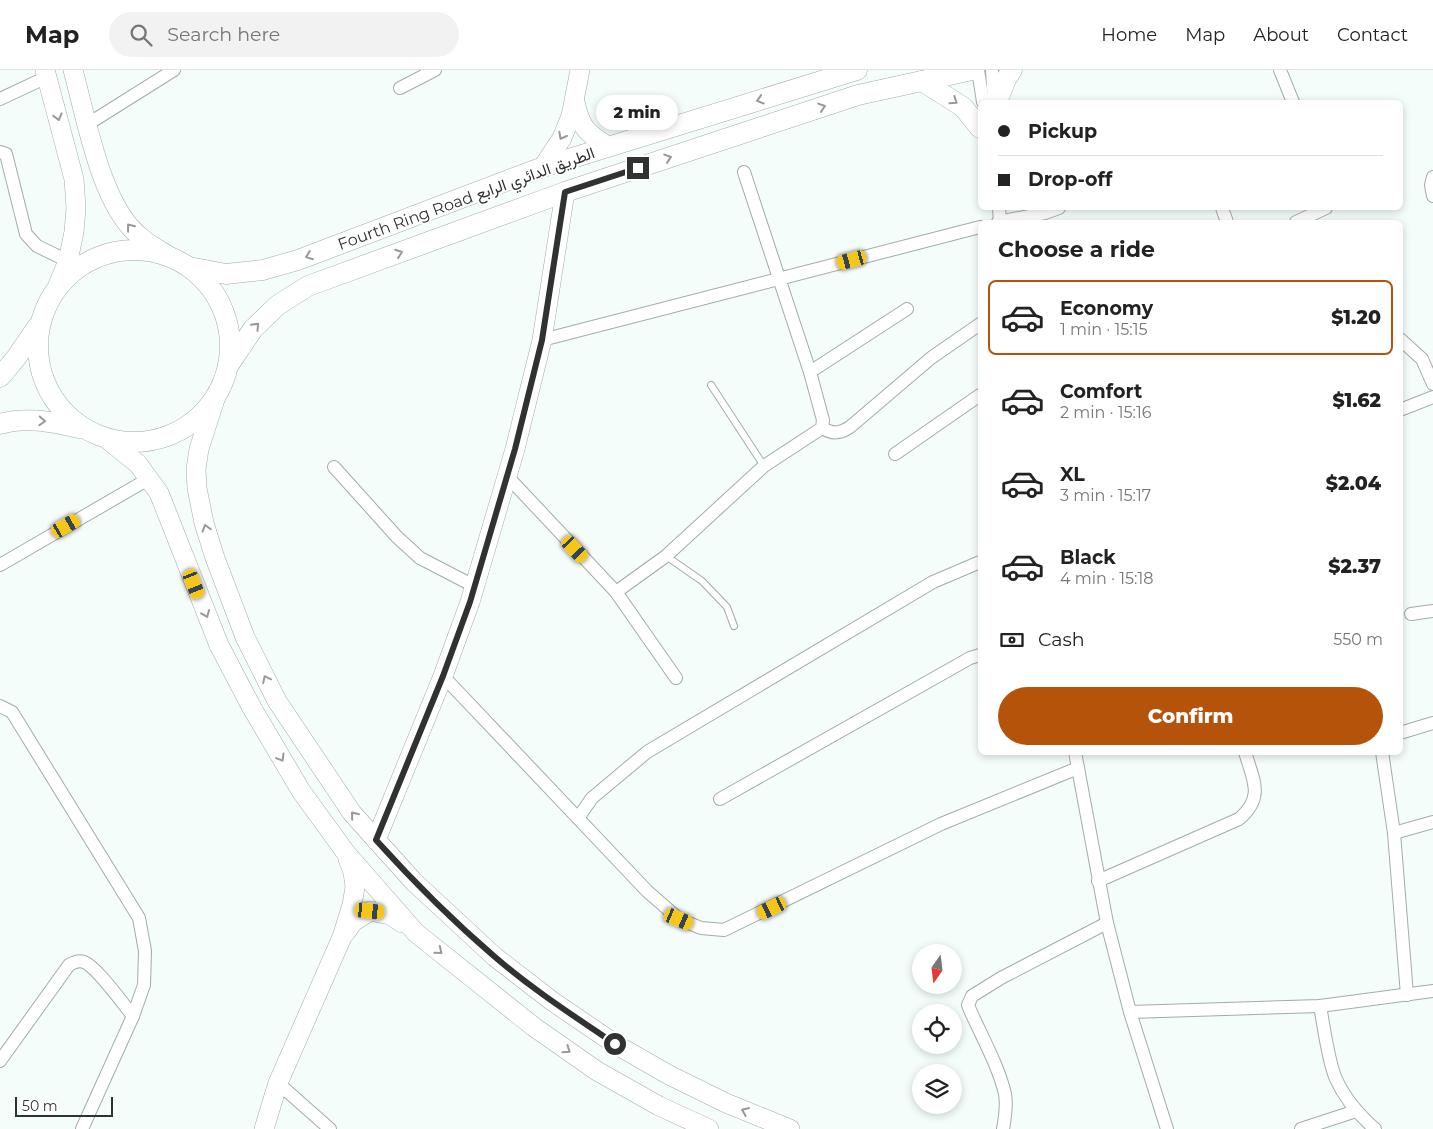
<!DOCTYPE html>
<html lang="en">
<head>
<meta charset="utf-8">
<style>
  body { margin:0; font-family:Montserrat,Vazirmatn,sans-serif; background:#f2f2f2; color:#222; height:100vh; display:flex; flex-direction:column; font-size:19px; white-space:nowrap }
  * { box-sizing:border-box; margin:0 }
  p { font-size:16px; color:#767676 }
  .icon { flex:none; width:28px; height:28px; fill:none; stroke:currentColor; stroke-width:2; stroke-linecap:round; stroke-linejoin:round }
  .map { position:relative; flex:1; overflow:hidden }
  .side { position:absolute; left:978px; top:150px; width:425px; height:535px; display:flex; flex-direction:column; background:#fff; border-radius:8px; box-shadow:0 2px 8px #0003 }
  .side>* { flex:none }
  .guide { position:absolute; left:978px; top:30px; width:425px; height:110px; border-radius:8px; box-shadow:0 2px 8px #0003; display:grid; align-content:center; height:110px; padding:0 20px; background:#fff }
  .needle { width:32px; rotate:194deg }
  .buttons { position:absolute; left:912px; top:874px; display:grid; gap:10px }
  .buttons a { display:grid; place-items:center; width:50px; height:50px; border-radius:50%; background:#fff; box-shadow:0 2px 8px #0003; font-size:25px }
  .scale { position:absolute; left:15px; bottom:12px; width:98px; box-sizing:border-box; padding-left:5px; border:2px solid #2f3231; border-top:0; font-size:14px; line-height:18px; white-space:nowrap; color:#2f3231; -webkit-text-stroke:4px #fff; paint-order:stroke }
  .end { position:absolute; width:22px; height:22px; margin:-11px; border:6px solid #2f3231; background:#fff; box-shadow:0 0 0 2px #fff }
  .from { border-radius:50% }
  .bubble { position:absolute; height:35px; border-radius:18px; background:#fff; box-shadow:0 2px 8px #0003; font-size:16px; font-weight:800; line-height:35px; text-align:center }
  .car { position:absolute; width:15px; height:30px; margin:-15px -8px; border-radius:6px; box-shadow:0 0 4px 1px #0007; background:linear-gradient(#f5c518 24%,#345 0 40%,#f5c518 0 76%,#345 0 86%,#f5c518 0) }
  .guide b { display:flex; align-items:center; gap:18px; height:48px; font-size:19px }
  .guide b+b { border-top:1px solid #e0e0e0 }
  .guide i { width:12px; height:12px; background:#222 }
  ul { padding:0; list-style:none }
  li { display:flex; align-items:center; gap:15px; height:75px; margin:0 10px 8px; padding:0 10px; border:2px solid transparent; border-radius:8px }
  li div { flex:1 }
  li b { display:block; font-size:19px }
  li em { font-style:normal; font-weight:800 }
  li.active { border-color:#b45309 }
  li>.icon { width:45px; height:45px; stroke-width:1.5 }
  h2 { padding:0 20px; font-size:22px; line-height:60px }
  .pay { display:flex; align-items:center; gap:12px; height:55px; padding:0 20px; font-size:19px }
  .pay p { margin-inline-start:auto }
  .primary-button { display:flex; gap:10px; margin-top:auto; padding:10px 20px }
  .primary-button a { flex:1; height:58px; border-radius:30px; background:#b45309; color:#fff; font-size:20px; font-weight:800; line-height:58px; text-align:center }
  header { display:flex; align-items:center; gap:30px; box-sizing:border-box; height:70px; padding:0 25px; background:#fff; border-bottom:1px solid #e0e0e0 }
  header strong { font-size:24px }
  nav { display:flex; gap:28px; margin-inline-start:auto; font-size:18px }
  .search { width:350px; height:45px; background:#f2f2f2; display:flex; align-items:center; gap:12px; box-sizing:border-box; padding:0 18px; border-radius:28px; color:#767676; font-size:19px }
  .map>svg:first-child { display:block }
</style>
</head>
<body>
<header>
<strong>Map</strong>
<div class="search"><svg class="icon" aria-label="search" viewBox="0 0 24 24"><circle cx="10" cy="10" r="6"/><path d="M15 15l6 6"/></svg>Search here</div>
<nav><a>Home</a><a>Map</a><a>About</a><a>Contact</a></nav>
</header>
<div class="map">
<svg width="1433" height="1059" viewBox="0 0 1433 1059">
  <rect width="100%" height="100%" fill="#f4fdfa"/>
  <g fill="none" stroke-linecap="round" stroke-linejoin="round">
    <defs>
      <g id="lane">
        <polyline points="711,315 764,396"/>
        <polyline points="666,486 702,511 727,537 734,556"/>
      </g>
      <g id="street">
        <polyline points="978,0 983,32"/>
        <polyline points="992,0 994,32"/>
        <polyline points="1280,0 1293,32"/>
        <polyline points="400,18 435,0"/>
        <polyline points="0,29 47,7"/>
        <polyline points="88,54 174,0"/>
        <polyline points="0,82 6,84 26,164 37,176 68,191"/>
        <polyline points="1433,107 1431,115 1433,126"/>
        <polyline points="999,138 1000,152"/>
        <polyline points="1222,138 1227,152"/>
        <polyline points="998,152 1045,143 1059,138"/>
        <polyline points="1296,152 1326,138"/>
        <polyline points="1400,269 1422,289 1433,314"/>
        <polyline points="542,270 980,157"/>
        <polyline points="810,302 907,239"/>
        <polyline points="1400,340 1433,327"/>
        <path d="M 822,358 C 833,364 839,364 850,357 L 931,288 L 980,254"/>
        <polyline points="895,384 980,325"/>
        <polyline points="334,397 397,467 420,488 474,516"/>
        <polyline points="507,406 616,522 676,608"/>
        <polyline points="0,495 150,408"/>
        <polyline points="616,522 666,486 764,396 822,358 823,350 810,302 744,102"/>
        <polyline points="1411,544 1433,541"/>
        <polyline points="443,606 647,821 679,849 701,858 724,860 941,754 1078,698"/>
        <polyline points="0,636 12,642 139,848 145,881 144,915 133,946 82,1059"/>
        <polyline points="1400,663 1433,653"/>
        <polyline points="1075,682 1107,853 1130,942 1167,1059"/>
        <polyline points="1382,682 1394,763 1407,925"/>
        <polyline points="720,729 970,588 980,585"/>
        <polyline points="578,748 592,728 647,682 933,512 980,492"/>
        <polyline points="1394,763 1433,752"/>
        <path d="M 1098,811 L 1239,749 C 1265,727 1253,710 1245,682"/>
        <path d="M 1320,936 C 1324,957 1328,991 1336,1009 C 1345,1029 1359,1045 1375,1059"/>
        <polyline points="1130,942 1320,936 1433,921"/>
        <path d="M 0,991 L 69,895 C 74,892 79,890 84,892 C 97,897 123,934 133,946"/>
        <polyline points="278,1013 330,1059"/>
        <path d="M 1003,1059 C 1005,1048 1007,1035 1005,1024 C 999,997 981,965 970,940 L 968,935 L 972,926 L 1001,908 L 1107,853"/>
        <polyline points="1301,1059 1356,1041"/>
      </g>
      <g id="secondary">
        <polyline points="45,0 74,109 76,138 74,162 68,191 58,215"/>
        <path d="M 73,0 C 86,47 100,131 137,164 C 146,173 158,179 169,186"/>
        <path d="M 575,32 C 581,59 587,63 609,77"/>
        <polyline points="543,97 562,68 571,46 580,0"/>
        <polyline points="216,326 199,379 196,399 197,418 204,453 215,488 245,567 277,631 352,743 414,812 495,887 552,931 615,974 669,1005 726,1033 790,1059"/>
        <polyline points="107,369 138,394 159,423 219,575 252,638 301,721 346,783 416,863 534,957 597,1001 659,1036 709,1059"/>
        <polyline points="376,770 443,606 470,532 515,379 542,270 565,122"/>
        <polyline points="346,862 353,852 370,841 390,845 402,853"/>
        <polyline points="264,1059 278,1013 342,867 352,835 355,817 353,802 348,789"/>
      </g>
      <g id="primary">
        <polyline points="922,11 963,37 980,58"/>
        <polyline points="997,32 1006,9 1012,0"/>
        <circle cx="134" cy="276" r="96"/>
        <polyline points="189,197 226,204 263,200 298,190 543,97 857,0"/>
        <polyline points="228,296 253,259 278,235 308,216 565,122 858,25 972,0"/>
        <polyline points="0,307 16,288 38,256"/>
        <path d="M 0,354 C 27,346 53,352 79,358"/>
      </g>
    </defs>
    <use href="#lane" stroke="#a4aba9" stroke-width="8"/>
    <use href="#street" stroke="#a4aba9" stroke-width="14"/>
    <use href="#secondary" stroke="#a4aba9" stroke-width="20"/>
    <use href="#primary" stroke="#a4aba9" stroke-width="21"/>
    <use href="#lane" stroke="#fff" stroke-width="6"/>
    <use href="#street" stroke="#fff" stroke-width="12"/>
    <use href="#secondary" stroke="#fff" stroke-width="19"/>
    <use href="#primary" stroke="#fff" stroke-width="20"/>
  </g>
  <defs><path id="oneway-chevron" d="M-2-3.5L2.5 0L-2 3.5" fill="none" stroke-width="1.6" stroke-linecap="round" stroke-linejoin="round" transform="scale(1.25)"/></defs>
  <g stroke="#979898">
    <use href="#oneway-chevron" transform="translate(760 30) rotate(163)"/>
    <use href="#oneway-chevron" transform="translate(954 31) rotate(34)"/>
    <use href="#oneway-chevron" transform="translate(822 37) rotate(-18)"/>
    <use href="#oneway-chevron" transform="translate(58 47) rotate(75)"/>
    <use href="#oneway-chevron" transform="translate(562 66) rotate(118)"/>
    <use href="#oneway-chevron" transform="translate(668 88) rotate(-18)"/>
    <use href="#oneway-chevron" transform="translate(130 157) rotate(-128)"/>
    <use href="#oneway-chevron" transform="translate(399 183) rotate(-20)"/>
    <use href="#oneway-chevron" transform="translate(309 186) rotate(159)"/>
    <use href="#oneway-chevron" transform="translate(256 256) rotate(-47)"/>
    <use href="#oneway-chevron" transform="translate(42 351) rotate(3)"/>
    <use href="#oneway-chevron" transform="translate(206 458) rotate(-106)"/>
    <use href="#oneway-chevron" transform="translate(206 544) rotate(68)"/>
    <use href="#oneway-chevron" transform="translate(266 609) rotate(-116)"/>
    <use href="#oneway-chevron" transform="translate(281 688) rotate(59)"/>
    <use href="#oneway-chevron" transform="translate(354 745) rotate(-129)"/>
    <use href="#oneway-chevron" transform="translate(439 881) rotate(39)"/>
    <use href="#oneway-chevron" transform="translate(567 980) rotate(35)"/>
    <use href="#oneway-chevron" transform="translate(745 1041) rotate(-157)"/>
  </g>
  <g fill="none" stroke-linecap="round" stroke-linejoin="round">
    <path stroke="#2f3231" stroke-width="6" d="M 615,974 C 574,946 532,919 495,887 C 453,851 413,811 376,770 L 443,606 L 470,532 L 515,379 L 542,270 L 565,122 L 638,98"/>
  </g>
  <g text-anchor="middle" stroke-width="4" stroke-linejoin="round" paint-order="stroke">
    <g font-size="16" fill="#2f3231" stroke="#fff">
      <text transform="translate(466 128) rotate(-20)" y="6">Fourth Ring Road الطريق الدائري الرابع</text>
    </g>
  </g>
</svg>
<div class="buttons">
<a><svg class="needle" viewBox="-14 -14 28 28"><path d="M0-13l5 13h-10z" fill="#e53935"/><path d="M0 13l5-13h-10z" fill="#767676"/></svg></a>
<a><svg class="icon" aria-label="locate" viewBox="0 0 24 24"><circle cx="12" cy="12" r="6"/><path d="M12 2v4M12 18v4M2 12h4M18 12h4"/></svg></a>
<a><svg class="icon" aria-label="layers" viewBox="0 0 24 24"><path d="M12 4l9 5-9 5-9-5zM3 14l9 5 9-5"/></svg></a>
</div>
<div class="scale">50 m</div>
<i class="end from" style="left:615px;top:974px"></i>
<i class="end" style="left:638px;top:98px"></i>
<div class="bubble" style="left:596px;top:25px;width:82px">2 min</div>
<i class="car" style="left:852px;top:190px;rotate:255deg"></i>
<i class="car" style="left:66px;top:456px;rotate:60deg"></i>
<i class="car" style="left:575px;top:479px;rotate:137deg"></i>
<i class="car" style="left:194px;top:514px;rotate:158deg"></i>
<i class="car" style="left:772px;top:838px;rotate:244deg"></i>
<i class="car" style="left:370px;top:841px;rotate:96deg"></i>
<i class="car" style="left:679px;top:849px;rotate:113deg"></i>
<div class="guide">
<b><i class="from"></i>Pickup</b>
<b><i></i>Drop-off</b>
</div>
<section class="side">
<h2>Choose a ride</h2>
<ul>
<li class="active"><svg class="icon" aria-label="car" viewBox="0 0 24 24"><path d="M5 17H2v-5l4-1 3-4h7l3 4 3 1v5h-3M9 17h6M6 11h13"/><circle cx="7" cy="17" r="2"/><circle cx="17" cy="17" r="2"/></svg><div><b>Economy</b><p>1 min · 15:15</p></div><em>$1.20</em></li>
<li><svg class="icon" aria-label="car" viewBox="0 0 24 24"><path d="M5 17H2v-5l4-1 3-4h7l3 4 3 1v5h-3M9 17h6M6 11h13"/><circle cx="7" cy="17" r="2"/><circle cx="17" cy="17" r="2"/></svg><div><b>Comfort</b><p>2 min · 15:16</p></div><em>$1.62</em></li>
<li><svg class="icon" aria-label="car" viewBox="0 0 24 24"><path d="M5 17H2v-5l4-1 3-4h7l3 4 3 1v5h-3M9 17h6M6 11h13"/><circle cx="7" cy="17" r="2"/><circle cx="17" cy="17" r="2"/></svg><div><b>XL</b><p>3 min · 15:17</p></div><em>$2.04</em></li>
<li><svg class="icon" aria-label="car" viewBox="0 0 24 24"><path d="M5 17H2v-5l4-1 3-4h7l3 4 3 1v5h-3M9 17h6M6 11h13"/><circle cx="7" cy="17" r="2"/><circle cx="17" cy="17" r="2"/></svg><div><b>Black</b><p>4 min · 15:18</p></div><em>$2.37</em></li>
</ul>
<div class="pay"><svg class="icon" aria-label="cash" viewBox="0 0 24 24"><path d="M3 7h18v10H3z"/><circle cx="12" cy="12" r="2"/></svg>Cash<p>550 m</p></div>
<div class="primary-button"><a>Confirm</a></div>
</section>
</div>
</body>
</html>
